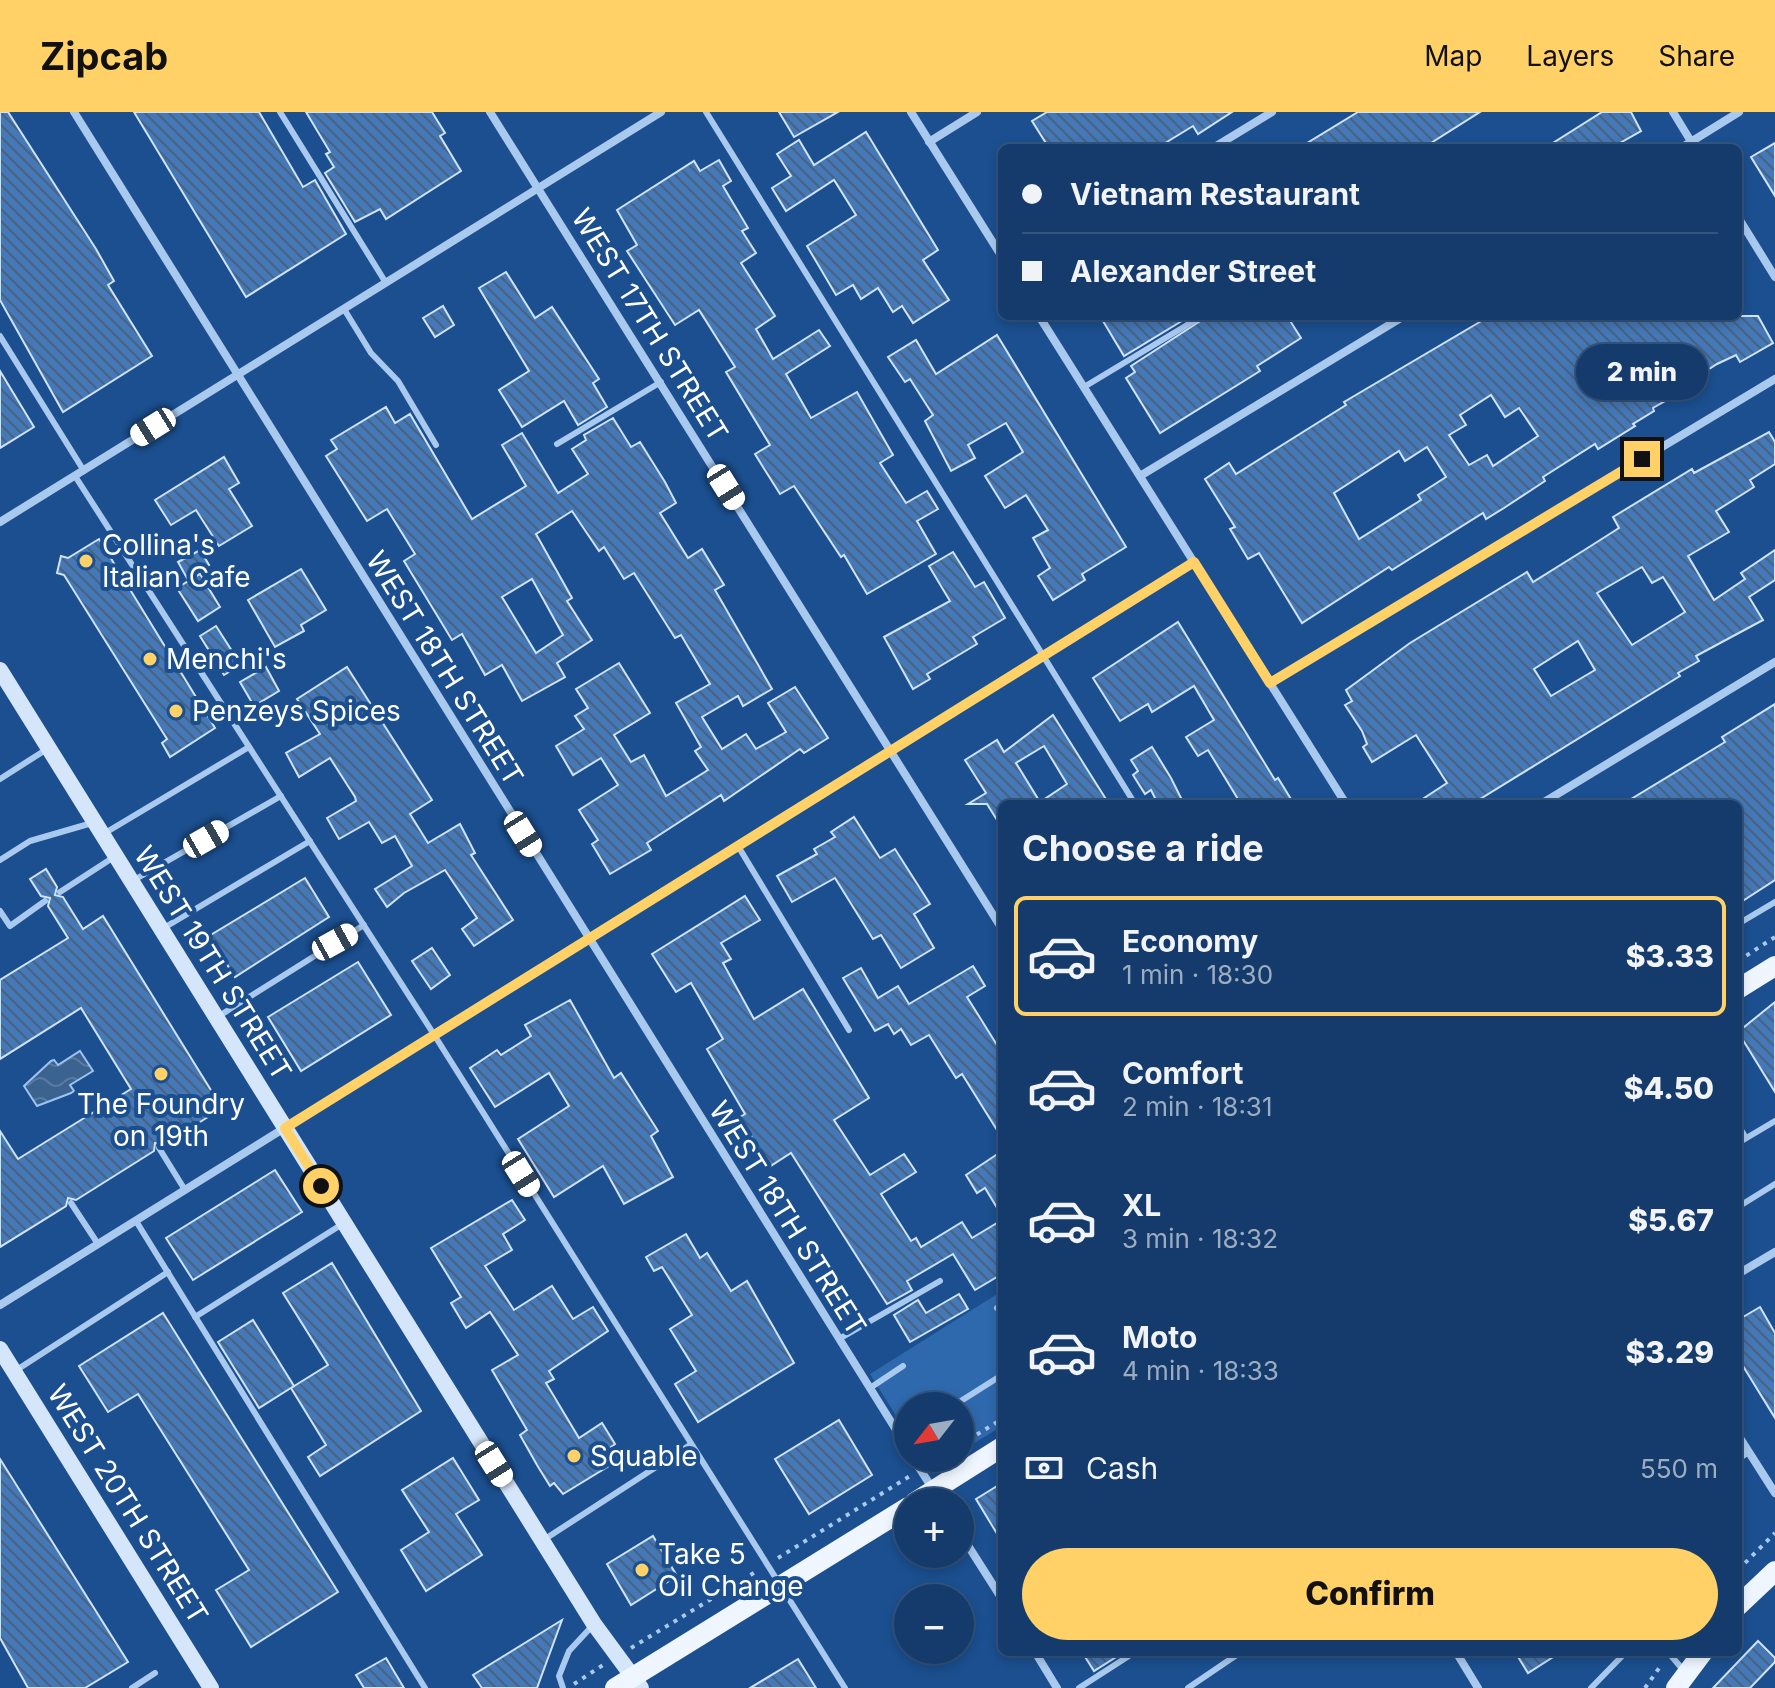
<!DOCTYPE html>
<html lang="en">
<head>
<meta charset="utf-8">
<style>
  body { margin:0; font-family:Inter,sans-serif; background:#214673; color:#f1f3f6; height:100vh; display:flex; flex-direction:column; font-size:30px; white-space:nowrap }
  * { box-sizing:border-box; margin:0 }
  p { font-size:26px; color:#9dadc1 }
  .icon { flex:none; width:44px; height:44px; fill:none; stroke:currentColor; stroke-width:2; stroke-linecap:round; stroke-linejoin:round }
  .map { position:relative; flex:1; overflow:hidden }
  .drawer { position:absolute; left:998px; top:688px; width:744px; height:856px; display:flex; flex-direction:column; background:#143b6b; border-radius:12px; box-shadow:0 4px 12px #0003,0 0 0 2px #33557e }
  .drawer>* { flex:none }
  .hud { position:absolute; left:998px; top:32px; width:744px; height:176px; border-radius:12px; box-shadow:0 4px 12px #0003,0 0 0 2px #33557e; display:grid; align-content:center; height:176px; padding:0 24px; background:#143b6b }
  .needle { width:52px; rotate:239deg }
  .fabs { position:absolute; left:894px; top:1280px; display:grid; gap:16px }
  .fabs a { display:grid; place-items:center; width:80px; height:80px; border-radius:50%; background:#143b6b; box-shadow:0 4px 12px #0003,0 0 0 2px #33557e; font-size:40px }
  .end { position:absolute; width:36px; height:36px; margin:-18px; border:10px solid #ffd166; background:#111; box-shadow:0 0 0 4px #111 }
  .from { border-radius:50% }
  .bubble { position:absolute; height:56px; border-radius:28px; background:#143b6b; box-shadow:0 4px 12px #0003,0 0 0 2px #33557e; font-size:26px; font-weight:800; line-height:56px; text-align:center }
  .car { position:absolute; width:24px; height:48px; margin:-24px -12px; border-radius:10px; box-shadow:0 0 6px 2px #0007; background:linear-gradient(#fff 24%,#345 0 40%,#fff 0 76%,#345 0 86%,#fff 0) }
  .hud b { display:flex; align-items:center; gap:28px; height:76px; font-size:30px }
  .hud b+b { border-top:2px solid #33557e }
  .hud i { width:20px; height:20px; background:#f1f3f6 }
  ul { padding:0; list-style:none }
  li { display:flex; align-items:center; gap:24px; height:120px; margin:0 16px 12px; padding:0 8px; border:4px solid transparent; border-radius:12px }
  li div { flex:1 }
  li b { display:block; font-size:30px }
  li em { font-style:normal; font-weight:800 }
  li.on { border-color:#ffd166 }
  li>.icon { width:72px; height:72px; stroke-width:1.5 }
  h2 { padding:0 24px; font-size:36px; line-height:96px }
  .pay { display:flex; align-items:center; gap:20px; height:88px; padding:0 24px; font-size:30px }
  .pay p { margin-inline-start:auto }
  .button { display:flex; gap:16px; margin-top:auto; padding:16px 24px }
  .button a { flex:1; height:92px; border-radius:48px; background:#ffd166; color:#111; font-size:32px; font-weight:800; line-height:92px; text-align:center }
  header { display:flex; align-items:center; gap:48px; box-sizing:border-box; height:112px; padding:0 40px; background:#ffd166; color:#111 }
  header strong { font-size:38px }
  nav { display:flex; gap:44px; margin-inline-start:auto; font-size:28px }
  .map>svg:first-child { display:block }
</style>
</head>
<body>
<header>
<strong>Zipcab</strong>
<nav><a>Map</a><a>Layers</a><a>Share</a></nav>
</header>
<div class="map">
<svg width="1775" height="1576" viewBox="0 0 1775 1576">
  <defs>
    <pattern id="water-waves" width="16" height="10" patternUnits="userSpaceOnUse" patternTransform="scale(2)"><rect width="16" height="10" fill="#3c6290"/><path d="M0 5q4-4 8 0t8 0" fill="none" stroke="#597aa1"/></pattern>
    <pattern id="building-back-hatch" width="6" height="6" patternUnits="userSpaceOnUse" patternTransform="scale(2)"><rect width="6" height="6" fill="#4478b7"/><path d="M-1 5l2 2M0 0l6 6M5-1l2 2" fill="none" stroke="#486282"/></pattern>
  </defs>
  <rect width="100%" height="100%" fill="#1b4f8f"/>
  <polygon fill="#2e69ad" points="1002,1179 1002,1314 960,1340 960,1294 908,1294 908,1323 870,1262"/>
  <polygon fill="url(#water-waves)" stroke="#9cc4f0" stroke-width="2" points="80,939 93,959 70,973 74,979 71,981 37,994 24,974 51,949 54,948 58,953"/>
  <g fill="url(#building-back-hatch)" stroke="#cfe3fa" stroke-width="2" fill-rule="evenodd">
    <polygon points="0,0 8,0 96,137 114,169 108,173 152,244 63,300 0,188"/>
    <polygon points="134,0 259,0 303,75 315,68 346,122 246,185"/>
    <polygon points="306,0 432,0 445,21 440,24 461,59 386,107 380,97 355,110 325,61 334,55 326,42 330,40"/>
    <polygon points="779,0 838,0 794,25"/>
    <polygon points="1047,0 1232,0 1198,22 1193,14 1157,36 1049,36 1032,9"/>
    <polygon points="1358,0 1480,0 1423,36 1299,36"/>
    <polygon points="1602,0 1631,0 1641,19 1611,36 1545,36"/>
    <polygon points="866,20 938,138 923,148 949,188 913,211 902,194 893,200 878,176 861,187 853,173 836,183 807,134 856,103 834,68 786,99 772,76 791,64 777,42 799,28 814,53"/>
    <polygon points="1775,31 1775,84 1751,45"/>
    <polygon points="719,48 731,69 723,74 748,116 742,119 756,141 741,151 775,204 756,217 773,247 819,218 830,234 786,262 811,306 857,280 893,343 880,351 906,391 927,379 938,397 917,409 936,442 867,482 844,443 841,445 794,374 780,382 763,355 755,342 770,333 726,260 735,255 699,198 675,213 627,139 637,133 617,98 694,49 700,59"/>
    <polygon points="506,160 535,206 552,195 599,267 593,271 607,295 578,313 564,289 522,315 499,278 529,259 479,176"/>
    <polygon points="443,194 454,213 435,225 423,206"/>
    <polygon points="1100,204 1190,204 1124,244"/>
    <polygon points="1208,204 1287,204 1301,226 1257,254 1260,259 1160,321 1126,266 1135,260 1131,254"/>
    <path d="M 1490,204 L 1758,204 L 1773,231 L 1740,250 L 1736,243 L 1717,252 L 1686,272 L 1688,276 L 1653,296 L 1654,299 L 1633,312 L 1635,314 L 1598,337 L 1595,332 L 1543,365 L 1545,369 L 1504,396 L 1486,407 L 1483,401 L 1392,458 L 1389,455 L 1302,511 L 1259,441 L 1248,447 L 1230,417 L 1235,415 L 1205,367 L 1229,351 L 1236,362 L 1346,293 L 1344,290 ZM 1491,283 L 1505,305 L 1519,296 L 1538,324 L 1493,354 L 1487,343 L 1469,353 L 1449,323 L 1466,313 L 1460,303 ZM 1427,335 L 1446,365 L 1418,383 L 1421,388 L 1359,427 L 1334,381 L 1399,339 L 1405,349 Z"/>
    <polygon points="997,223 1126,435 1082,462 1085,468 1053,488 1038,464 1050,456 1033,426 1048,418 1026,383 1005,396 985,364 1023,340 1006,311 968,333 975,346 951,359 925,309 933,303 910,267 905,270 888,245 916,228 936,262"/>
    <polygon points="0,259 34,315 0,336"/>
    <path d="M 386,295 L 395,311 L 410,302 L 472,407 L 526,374 L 502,333 L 522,321 L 558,381 L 588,362 L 572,337 L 586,328 L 584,323 L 613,306 L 631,335 L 640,330 L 665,370 L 676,391 L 660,401 L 688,446 L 702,437 L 724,473 L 715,478 L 772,577 L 743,594 L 738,584 L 702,605 L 722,637 L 746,622 L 756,637 L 786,620 L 768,591 L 795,575 L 828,626 L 804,641 L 800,637 L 724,689 L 721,683 L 647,731 L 651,738 L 610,762 L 592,732 L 598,728 L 579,698 L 618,673 L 601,646 L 573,663 L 556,634 L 584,617 L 575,604 L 588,596 L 576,577 L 619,551 L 650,601 L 614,623 L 631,650 L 644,643 L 666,684 L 708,658 L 695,639 L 701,635 L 676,591 L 710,572 L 681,523 L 675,526 L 634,461 L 624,467 L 604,435 L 599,439 L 572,399 L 536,422 L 572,486 L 567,489 L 592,528 L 557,551 L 565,565 L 522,589 L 502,553 L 485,563 L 462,522 L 452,528 L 404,449 L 415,442 L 387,397 L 367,409 L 326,344 L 337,337 L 331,328 ZM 532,467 L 563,523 L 536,541 L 502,485 Z"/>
    <path d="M 1769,320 L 1775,330 L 1775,352 L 1750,368 L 1754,375 L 1716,399 L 1729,420 L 1688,444 L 1714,488 L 1745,467 L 1741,461 L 1775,438 L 1775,468 L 1749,485 L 1763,508 L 1696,544 L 1699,549 L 1678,561 L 1680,564 L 1472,692 L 1415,692 L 1447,671 L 1416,623 L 1372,650 L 1363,635 L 1367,632 L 1362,619 L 1345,593 L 1352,589 L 1346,578 L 1410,531 L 1527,460 L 1533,470 L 1586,437 L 1619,416 L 1613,405 L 1692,357 L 1694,361 ZM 1642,455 L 1652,471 L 1663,465 L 1685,500 L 1632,533 L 1597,481 ZM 1578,529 L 1595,558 L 1551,584 L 1534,557 Z"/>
    <polygon points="224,345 239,371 229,377 252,414 219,434 196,398 171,413 155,388"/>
    <polygon points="99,427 215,616 170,645 162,631 167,627 64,463 57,461 61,444 68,446"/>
    <polygon points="200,438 209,453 187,466 178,450"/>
    <polygon points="953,440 975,475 984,470 1005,506 973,525 977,532 927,562 930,567 913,577 884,525 950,489 929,454"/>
    <polygon points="301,457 326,498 301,513 304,519 275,535 248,488"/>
    <polygon points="200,462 220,495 198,509 177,476"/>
    <polygon points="1178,510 1275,668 1278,666 1294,692 1241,692 1208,638 1198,644 1186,625 1214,608 1194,574 1152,600 1148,592 1120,609 1093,566"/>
    <polygon points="216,514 241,553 224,563 200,524"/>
    <polygon points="266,555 279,579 254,594 240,570"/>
    <polygon points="347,555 432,688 410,702 428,731 460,712 475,741 471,743 513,808 474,834 462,817 477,806 445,758 404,781 387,795 375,777 412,754 395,724 382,731 369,710 339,727 327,706 356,689 355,685 330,646 299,665 286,641 320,622 297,587"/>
    <polygon points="1775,592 1775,768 1738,792 1738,692 1623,692 1725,630 1722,625"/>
    <path d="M 1053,603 L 1109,692 L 1002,692 L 1002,716 L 987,692 L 968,692 L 986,681 L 965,648 L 997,628 L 1004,640 ZM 1044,634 L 1067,672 L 1040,690 L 1016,651 Z"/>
    <polygon points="1152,635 1171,666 1184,692 1158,692 1151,678 1145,682 1133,663 1138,659 1131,648"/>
    <polygon points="854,705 880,746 895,737 930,792 914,802 934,836 901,856 881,823 873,827 835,766 792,790 777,764 817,742 814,737 835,725 831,720"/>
    <polygon points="46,757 57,775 55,783 63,785 83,817 103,804 222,996 164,1033 155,1031 154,1039 76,1088 68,1086 66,1094 0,1135 0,1019 18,1047 131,977 81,896 0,947 0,868 68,826 48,794 50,786 41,784 30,767"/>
    <polygon points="305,766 329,805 235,865 209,824"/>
    <polygon points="745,784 760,808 721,831 731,847 723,851 754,907 803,877 869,986 834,1008 870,1063 904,1042 916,1060 881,1082 911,1129 916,1126 921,1135 962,1110 972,1126 1002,1108 1002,1162 975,1178 953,1142 907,1169 912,1178 887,1192 791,1041 769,1055 740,1005 745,1002 707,937 723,927 691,871 676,880 652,842"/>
    <polygon points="432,836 450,863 431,877 412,849"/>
    <polygon points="358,850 391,903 301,959 268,905"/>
    <polygon points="973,854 985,874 967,885 1002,941 1002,1026 962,962 956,966 929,923 911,933 901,917 894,922 888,912 875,919 843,866 861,856 878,886 898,874 909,892"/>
    <polygon points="570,888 614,966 621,961 658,1019 651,1024 673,1065 624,1092 603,1054 554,1085 518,1027 569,994 549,961 495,995 470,956 497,938 501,943 531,924 525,913"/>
    <polygon points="1775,890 1775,980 1738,920"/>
    <polygon points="1002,1039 1002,1104 985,1076 977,1081 966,1063"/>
    <polygon points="275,1058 302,1100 193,1168 166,1126"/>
    <polygon points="512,1088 525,1108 503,1122 512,1138 485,1154 514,1198 552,1174 573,1207 593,1195 608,1219 549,1259 554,1267 546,1271 579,1326 602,1311 615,1332 611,1335 622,1346 563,1382 554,1371 550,1374 537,1353 520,1323 527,1318 492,1258 518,1243 490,1200 466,1216 451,1191 461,1185 431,1136"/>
    <polygon points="686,1122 700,1146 707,1141 731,1179 747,1169 794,1251 698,1310 675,1272 696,1259 670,1217 692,1203 662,1155 654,1159 646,1145"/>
    <polygon points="332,1151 421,1299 320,1364 308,1345 326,1333 291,1276 328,1253 283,1181"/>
    <polygon points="959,1182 968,1197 910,1230 894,1203 918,1188 926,1201"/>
    <polygon points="1760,1195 1775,1221 1775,1306 1738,1246 1738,1208"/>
    <polygon points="163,1201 338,1480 251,1535 216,1478 249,1458 138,1282 108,1300 79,1254"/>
    <polygon points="253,1208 294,1274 259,1296 218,1230"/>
    <polygon points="839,1308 872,1363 809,1402 775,1347"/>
    <polygon points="453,1346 479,1388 456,1402 482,1443 426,1479 401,1438 429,1420 402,1378"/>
    <polygon points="0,1347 128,1550 85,1576 28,1576 0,1526"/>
    <polygon points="1002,1371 1002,1430 976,1387"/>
    <polygon points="653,1424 677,1464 631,1493 607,1452"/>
    <polygon points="562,1508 537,1576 482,1576 473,1563"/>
    <polygon points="1758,1529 1775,1546 1775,1550 1750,1576 1713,1576"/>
    <polygon points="1082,1540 1124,1540 1094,1559"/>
    <polygon points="1515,1540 1561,1540 1528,1561"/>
    <polygon points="386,1546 404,1576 364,1576 356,1563"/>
    <polygon points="798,1547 816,1576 750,1576"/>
  </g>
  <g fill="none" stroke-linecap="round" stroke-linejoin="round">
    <g stroke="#a9c9ee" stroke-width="4" stroke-dasharray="4 6" stroke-linecap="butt">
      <polyline points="1738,849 1775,825"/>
      <polyline points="960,1333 1002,1307"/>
      <polyline points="931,1351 940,1346"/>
      <polyline points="778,1446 910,1364"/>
      <polyline points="1738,1458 1775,1421"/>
      <polyline points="631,1536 757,1459"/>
      <polyline points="574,1572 603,1553"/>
      <polyline points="1645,1576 1662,1552"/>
    </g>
    <g stroke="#a9c9ee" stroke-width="6">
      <polyline points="280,0 386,171"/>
      <polyline points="706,0 1135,692"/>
      <polyline points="344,197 371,241 398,269 436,333"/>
      <polyline points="0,224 84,359"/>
      <polyline points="1084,275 1202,204"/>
      <polyline points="557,332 661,270"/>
      <polyline points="75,364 433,921 845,1576"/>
      <polyline points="0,667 47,637"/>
      <polyline points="105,721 249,635"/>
      <polyline points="738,734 849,918"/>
      <polyline points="0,748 30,729 92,711"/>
      <polyline points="134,768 281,684"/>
      <polyline points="60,780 114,745"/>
      <polyline points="0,799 10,814 45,789"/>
      <polyline points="1738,812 1775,790"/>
      <polyline points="162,817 310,729"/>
      <polyline points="219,904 364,813"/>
      <polyline points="1738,1013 1746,1026"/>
      <polyline points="1738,1031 1775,1009"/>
      <polyline points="159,1036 185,1078"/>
      <polyline points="71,1091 98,1132"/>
      <polyline points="1738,1095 1775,1072"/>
      <polyline points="136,1109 425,1576"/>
      <polyline points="997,1196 1002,1193"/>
      <polyline points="195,1205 344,1111"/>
      <polyline points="839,1227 940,1169"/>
      <polyline points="15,1259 168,1160"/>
      <polyline points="870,1276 903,1254"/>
      <polyline points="953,1294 1002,1263"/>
      <polyline points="1738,1347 1749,1340"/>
      <polyline points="545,1427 690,1333"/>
      <polyline points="1668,1540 1684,1559"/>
      <polyline points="132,1576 155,1561"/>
      <polyline points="563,1576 559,1564 569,1539 594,1512"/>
      <polyline points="1079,1576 1135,1540"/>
      <polyline points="1188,1576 1241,1540"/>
      <polyline points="1591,1576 1626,1540"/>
    </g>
    <g stroke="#a9c9ee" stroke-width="8">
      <polyline points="74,0 908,1337"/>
      <polyline points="490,0 1002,817"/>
      <polyline points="911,0 1002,145"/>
      <polyline points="1673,0 1695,36"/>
      <polyline points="929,30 977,0"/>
      <polyline points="1213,36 1272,0"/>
      <polyline points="1681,36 1739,0"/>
      <polyline points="1738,105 1775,165"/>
      <polyline points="1039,204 1346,692"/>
      <polyline points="1140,364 1404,204"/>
      <polyline points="0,410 661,0"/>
      <polyline points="1270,571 1775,267"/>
      <polyline points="1541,692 1775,550"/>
      <polyline points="1738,1162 1775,1140"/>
      <polyline points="0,1193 1194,450"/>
      <polyline points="1738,1323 1775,1381"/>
      <polyline points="913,1346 941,1390"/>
      <polyline points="960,1421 1002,1487"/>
      <polyline points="1035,1540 1057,1576"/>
      <polyline points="1456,1540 1478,1576"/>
    </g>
    <g stroke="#d6e6fa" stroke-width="16">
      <polyline points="0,558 594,1512 641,1576"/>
      <polyline points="0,1237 211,1576"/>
    </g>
    <g stroke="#f0f6ff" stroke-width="20">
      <polyline points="1738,877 1775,854"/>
      <polyline points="915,1390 1002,1335"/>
      <polyline points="1738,1494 1775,1459"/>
      <polyline points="615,1576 908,1395"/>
      <polyline points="1676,1576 1703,1540"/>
    </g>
  </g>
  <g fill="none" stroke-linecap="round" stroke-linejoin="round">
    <polyline stroke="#ffd166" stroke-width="10" points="321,1074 285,1016 1194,450 1270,571 1642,347"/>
  </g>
  <g fill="#ffd166" stroke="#1b4f8f" stroke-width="3">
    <circle cx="86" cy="449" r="8"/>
    <circle cx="150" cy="547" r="8"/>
    <circle cx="176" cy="599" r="8"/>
    <circle cx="161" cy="962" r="8"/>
    <circle cx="574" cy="1344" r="8"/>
    <circle cx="642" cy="1458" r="8"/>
  </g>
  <g text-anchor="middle" stroke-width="8" stroke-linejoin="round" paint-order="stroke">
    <g font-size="28" fill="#fff" stroke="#1b4f8f">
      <text transform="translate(650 213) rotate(58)" y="10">WEST 17TH STREET</text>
      <text transform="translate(445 556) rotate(58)" y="10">WEST 18TH STREET</text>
      <text transform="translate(213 851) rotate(58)" y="10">WEST 19TH STREET</text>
      <text transform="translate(788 1106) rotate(58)" y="10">WEST 18TH STREET</text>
      <text transform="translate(128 1392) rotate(58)" y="10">WEST 20TH STREET</text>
    </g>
    <g font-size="28" fill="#fff" stroke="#1b4f8f" text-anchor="start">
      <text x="102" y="443">Collina's<tspan x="102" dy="32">Italian Cafe</tspan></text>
      <text x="166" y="557">Menchi's</text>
      <text x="192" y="609">Penzeys Spices</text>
      <text x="161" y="1002" text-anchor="middle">The Foundry<tspan x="161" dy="32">on 19th</tspan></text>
      <text x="590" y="1354">Squable</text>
      <text x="658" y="1452">Take 5<tspan x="658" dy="32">Oil Change</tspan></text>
    </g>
  </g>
</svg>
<div class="fabs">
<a><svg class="needle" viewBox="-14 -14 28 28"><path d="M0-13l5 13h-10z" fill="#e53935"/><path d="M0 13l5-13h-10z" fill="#9dadc1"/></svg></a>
<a>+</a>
<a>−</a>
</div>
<i class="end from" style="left:321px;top:1074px"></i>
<i class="end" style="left:1642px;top:347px"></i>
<div class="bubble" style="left:1576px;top:232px;width:132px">2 min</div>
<i class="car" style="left:153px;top:315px;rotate:238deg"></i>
<i class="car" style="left:726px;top:375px;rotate:148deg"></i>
<i class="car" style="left:523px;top:722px;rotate:148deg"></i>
<i class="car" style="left:206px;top:727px;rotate:60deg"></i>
<i class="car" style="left:335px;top:830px;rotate:61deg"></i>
<i class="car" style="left:521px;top:1062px;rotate:148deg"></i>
<i class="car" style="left:494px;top:1352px;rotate:148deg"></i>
<div class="hud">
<b><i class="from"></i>Vietnam Restaurant</b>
<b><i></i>Alexander Street</b>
</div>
<section class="drawer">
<h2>Choose a ride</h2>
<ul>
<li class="on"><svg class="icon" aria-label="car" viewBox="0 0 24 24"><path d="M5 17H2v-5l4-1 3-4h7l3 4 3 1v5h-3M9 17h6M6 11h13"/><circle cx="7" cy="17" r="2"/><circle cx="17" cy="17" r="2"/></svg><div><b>Economy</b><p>1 min · 18:30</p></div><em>$3.33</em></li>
<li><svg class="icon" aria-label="car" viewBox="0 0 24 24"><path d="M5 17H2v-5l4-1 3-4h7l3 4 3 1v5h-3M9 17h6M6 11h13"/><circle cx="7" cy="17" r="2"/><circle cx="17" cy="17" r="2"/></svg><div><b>Comfort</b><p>2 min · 18:31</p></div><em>$4.50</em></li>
<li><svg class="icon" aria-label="car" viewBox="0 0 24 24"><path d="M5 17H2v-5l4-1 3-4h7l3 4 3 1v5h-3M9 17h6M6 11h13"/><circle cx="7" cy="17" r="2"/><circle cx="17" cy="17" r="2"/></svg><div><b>XL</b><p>3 min · 18:32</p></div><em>$5.67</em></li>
<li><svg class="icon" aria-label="car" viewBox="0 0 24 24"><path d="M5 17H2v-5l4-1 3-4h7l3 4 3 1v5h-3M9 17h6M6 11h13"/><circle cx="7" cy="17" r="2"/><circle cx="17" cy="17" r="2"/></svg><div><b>Moto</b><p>4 min · 18:33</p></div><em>$3.29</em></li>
</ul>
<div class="pay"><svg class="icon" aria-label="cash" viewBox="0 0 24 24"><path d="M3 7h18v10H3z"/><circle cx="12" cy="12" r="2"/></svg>Cash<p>550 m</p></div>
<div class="button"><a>Confirm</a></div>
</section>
</div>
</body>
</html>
